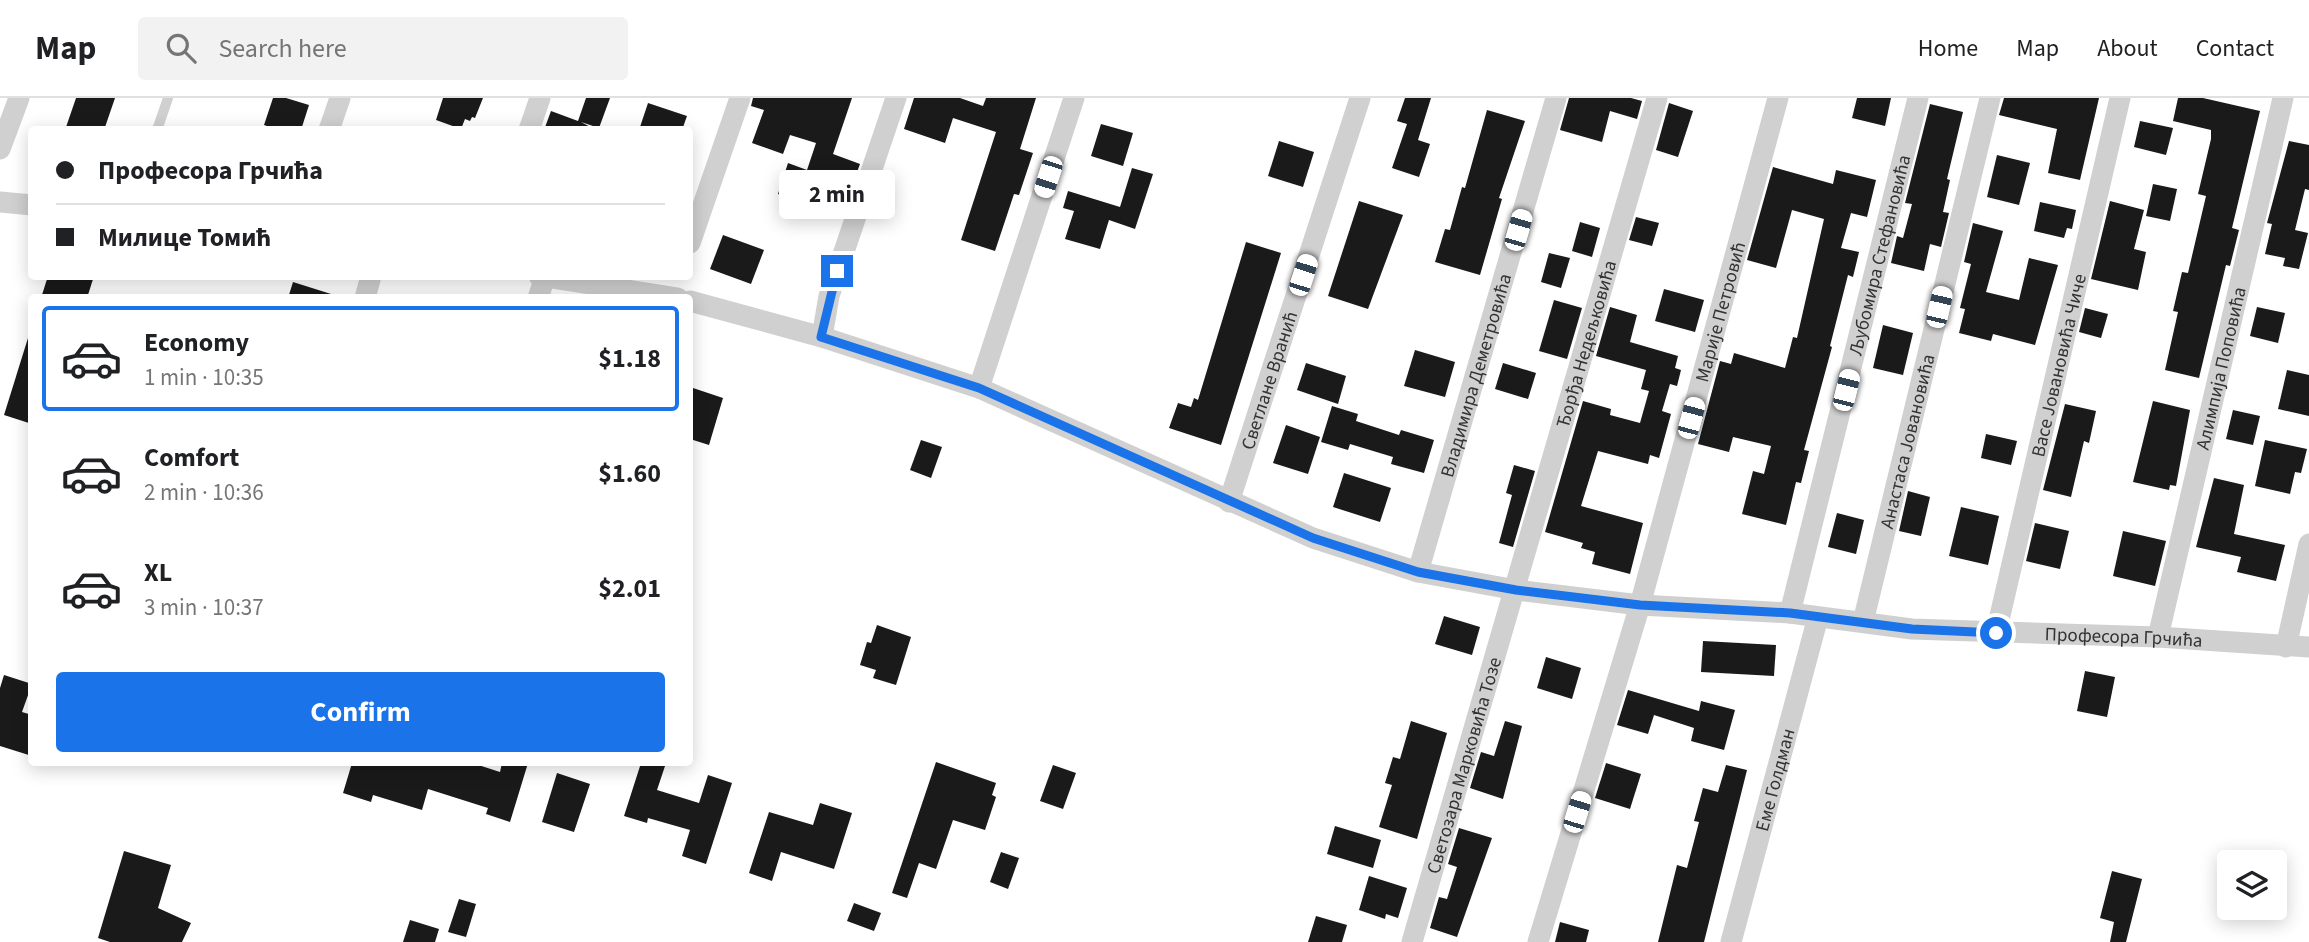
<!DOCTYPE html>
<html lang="en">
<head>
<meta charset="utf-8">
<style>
  body { margin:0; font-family:"Source Sans 3",sans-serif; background:#f2f2f2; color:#202124; height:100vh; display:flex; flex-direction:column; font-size:26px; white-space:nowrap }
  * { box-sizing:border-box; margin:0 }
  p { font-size:23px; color:#757577 }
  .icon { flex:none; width:38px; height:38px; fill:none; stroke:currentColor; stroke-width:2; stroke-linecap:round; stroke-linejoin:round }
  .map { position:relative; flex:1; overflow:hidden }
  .side { position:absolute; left:28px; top:196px; width:665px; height:472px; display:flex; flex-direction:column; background:#fff; border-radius:7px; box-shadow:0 4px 18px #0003 }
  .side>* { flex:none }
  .guide { position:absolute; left:28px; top:28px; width:665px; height:154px; border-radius:7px; box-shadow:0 4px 18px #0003; display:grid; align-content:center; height:154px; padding:0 28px; background:#fff }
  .fabs { position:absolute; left:2217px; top:752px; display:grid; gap:14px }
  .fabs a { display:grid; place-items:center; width:70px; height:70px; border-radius:7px; background:#fff; box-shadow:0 4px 18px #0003; font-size:35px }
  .end { position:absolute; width:32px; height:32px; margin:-16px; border:9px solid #1a73e8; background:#fff; box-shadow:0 0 0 4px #fff }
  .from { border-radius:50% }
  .bubble { position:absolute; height:49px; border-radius:7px; background:#fff; box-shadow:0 4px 18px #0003; font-size:23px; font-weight:700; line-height:49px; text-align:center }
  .car { position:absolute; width:21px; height:42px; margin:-21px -10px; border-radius:9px; box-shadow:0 0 5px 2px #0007; background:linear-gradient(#fff 24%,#345 0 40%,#fff 0 76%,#345 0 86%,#fff 0) }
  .guide b { display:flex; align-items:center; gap:24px; height:66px; font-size:26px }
  .guide b+b { border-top:2px solid #e0e0e0 }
  .guide i { width:18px; height:18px; background:#202124 }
  ul { padding:12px 0 0; list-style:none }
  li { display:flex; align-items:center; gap:21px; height:105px; margin:0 14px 10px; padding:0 14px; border:4px solid transparent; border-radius:7px }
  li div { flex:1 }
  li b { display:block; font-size:26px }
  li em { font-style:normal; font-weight:700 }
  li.current { border-color:#1a73e8 }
  li>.icon { width:63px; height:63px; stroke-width:1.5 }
  .button { display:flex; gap:14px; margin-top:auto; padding:14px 28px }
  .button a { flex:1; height:80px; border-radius:7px; background:#1a73e8; color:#fff; font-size:28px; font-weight:700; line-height:80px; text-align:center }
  header { display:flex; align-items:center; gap:42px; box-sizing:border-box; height:98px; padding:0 35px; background:#fff; border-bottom:2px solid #e0e0e0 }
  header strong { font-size:33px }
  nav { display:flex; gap:38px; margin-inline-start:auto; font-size:24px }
  .search { width:490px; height:63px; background:#f2f2f2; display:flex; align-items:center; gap:18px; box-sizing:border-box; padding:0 24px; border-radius:7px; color:#757577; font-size:26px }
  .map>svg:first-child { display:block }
</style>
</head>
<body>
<header>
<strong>Map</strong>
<div class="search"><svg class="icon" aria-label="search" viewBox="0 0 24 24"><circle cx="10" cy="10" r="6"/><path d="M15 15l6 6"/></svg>Search here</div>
<nav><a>Home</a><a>Map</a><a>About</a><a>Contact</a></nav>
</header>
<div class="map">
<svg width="2309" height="844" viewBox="0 0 2309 844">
  <rect width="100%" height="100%" fill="#fff"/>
  <g fill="#1a1a1a">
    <polygon points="76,0 115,0 104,32 65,32"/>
    <polygon points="273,0 286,0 309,7 301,32 278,32 264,27"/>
    <polygon points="443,0 483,0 475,20 472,19 470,23 465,21 461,31 436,22"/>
    <polygon points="586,0 610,0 599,30 581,24 596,32 544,32 551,13 578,23"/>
    <polygon points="753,0 852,0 833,56 860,66 853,85 826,76 815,109 778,96 788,65 807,72 816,45 790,37 783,56 752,45 764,12 751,8"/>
    <polygon points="914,0 960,0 983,8 986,0 1036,0 1020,51 1033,55 1019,97 1014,96 995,153 961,142 996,34 953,20 945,45 904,31"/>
    <polygon points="1405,0 1431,0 1418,42 1430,46 1419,79 1392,70 1407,26 1397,23"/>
    <polygon points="1569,0 1631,0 1642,3 1637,21 1610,13 1602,44 1560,32"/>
    <polygon points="1857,0 1891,0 1885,28 1852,20"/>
    <polygon points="2004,0 2099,0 2080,82 2048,75 2057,31 1999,17"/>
    <polygon points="2178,0 2203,0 2260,13 2232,130 2239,132 2230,168 2226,167 2199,280 2165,272 2178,214 2173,213 2182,174 2188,175 2206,98 2198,96 2211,41 2211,32 2173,23"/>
    <polygon points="648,5 687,18 682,32 639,32"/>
    <polygon points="1669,5 1693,13 1678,59 1656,52"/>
    <polygon points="1930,6 1963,14 1947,81 1950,82 1943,114 1949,115 1941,149 1930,146 1924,173 1891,165 1897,138 1903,140 1912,106 1905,105"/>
    <polygon points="1487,12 1525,23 1499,100 1502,101 1480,177 1435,164 1445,131 1450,132 1462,89 1465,90"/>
    <polygon points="2140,23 2173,30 2166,57 2134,49"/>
    <polygon points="1101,26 1133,35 1123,68 1091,58"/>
    <polygon points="1279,43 1314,54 1303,89 1268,78"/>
    <polygon points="2289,43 2309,47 2309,92 2305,91 2295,132 2308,135 2299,171 2283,168 2285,160 2265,156 2272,126 2267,125"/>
    <polygon points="1997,57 2030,65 2019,107 1987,99"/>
    <polygon points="1773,69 1833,86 1836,72 1876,82 1867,119 1851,115 1841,150 1859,154 1853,179 1848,177 1830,248 1832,249 1804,352 1809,353 1801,385 1796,384 1786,427 1742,416 1753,373 1764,376 1771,348 1733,339 1729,354 1698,346 1720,263 1731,266 1734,255 1785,270 1793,239 1797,240 1824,121 1792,112 1776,170 1747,162"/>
    <polygon points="1132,70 1153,76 1135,131 1109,122 1100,151 1065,141 1074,113 1063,110 1068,93 1120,109"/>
    <polygon points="2153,86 2177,91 2170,123 2146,118"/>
    <polygon points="1359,103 1403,117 1368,211 1328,198"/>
    <polygon points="2110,103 2144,112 2134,151 2146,154 2138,192 2091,181"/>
    <polygon points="2040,104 2076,112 2072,131 2067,130 2064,140 2034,133"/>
    <polygon points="1636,119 1659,125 1652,148 1629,142"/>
    <polygon points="1580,124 1600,130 1592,159 1572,153"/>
    <polygon points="1973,125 2003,133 1986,194 2019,202 2029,160 2058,167 2035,247 1993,236 1991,243 1959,235 1965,211 1960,210 1971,166 1964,164"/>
    <polygon points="723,137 764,152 751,186 710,171"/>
    <polygon points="1246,144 1281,155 1221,347 1169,330 1178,305 1191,309 1194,300 1198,302"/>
    <polygon points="1549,155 1570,160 1561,190 1541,184"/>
    <polygon points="48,178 94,178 87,200 41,200"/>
    <polygon points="293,184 331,196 331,200 288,200"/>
    <polygon points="1664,191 1704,202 1695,234 1655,223"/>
    <polygon points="1554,202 1582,210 1567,261 1539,253"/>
    <polygon points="1610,209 1637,217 1630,244 1678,258 1675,270 1681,272 1677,288 1670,286 1662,313 1671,316 1659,360 1650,357 1648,366 1598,353 1581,408 1643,425 1630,476 1592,466 1595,454 1581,450 1583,445 1545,434 1583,303 1611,311 1610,317 1640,325 1649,293 1641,291 1646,272 1596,258"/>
    <polygon points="2257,209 2285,215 2278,245 2250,238"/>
    <polygon points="2085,210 2108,216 2101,240 2079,234"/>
    <polygon points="1883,227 1913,235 1903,277 1873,270"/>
    <polygon points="28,240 32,240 32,326 4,317"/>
    <polygon points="1415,252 1455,264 1445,299 1404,288"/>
    <polygon points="1306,265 1346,278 1338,306 1297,292"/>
    <polygon points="1503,265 1536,275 1528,301 1495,291"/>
    <polygon points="2287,272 2309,277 2309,318 2278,311"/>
    <polygon points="690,289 723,300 709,347 690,341"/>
    <polygon points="2153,303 2190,312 2176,388 2170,387 2169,392 2133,384"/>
    <polygon points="2065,306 2096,313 2089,345 2084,343 2071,399 2043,392"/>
    <polygon points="1332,308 1358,316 1356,323 1399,337 1401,332 1434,342 1424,375 1391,366 1393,359 1350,346 1348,352 1321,344"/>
    <polygon points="2233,312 2260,318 2253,347 2226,341"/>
    <polygon points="1286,327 1320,339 1308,376 1273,365"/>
    <polygon points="1986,336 2017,343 2011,367 1981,360"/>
    <polygon points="921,342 942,349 931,380 910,372"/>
    <polygon points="2265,342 2307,351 2301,375 2295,374 2290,396 2255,388"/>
    <polygon points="1514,367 1535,373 1513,449 1499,445 1512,397 1506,395"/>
    <polygon points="1344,375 1391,390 1380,424 1333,409"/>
    <polygon points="2214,380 2244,387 2234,436 2285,447 2276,483 2237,474 2241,459 2196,449"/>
    <polygon points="1908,393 1930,399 1921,438 1899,433"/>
    <polygon points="1961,409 1999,418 1988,467 1949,458"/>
    <polygon points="1837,415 1864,422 1856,456 1828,449"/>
    <polygon points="2035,425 2069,433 2060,471 2026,463"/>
    <polygon points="2123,433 2166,443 2155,488 2113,478"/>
    <polygon points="1444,518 1480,529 1472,557 1435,546"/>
    <polygon points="877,527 911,539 896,587 873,580 876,572 860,567 867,544 871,545"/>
    <polygon points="1703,543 1776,547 1774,578 1701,574"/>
    <polygon points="1546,559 1581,570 1572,601 1537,590"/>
    <polygon points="2085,573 2115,579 2107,619 2077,613"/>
    <polygon points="4,577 32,586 22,614 32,617 32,658 0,648 0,590"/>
    <polygon points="1628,592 1699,613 1701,603 1735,612 1724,652 1691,643 1694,630 1654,617 1648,636 1617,627"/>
    <polygon points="1411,623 1447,635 1417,741 1379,729 1392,687 1385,685 1393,659 1400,661"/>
    <polygon points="1505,623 1522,628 1503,701 1470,690 1481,654 1494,658"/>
    <polygon points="936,664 996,685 992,697 996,699 985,732 953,722 936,771 919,765 907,800 892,795"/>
    <polygon points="352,665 472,665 500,674 502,665 528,665 510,724 486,716 488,710 428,691 422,712 373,697 371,704 343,695"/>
    <polygon points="641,665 666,665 657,692 699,705 708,677 732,685 706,766 682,758 690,732 648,720 647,725 624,718"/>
    <polygon points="1606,665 1641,676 1630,711 1595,700"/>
    <polygon points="1053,667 1076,675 1063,711 1040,703"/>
    <polygon points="1726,667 1747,672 1704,844 1658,844 1677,767 1687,770 1699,724 1694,723 1703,690 1718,694"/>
    <polygon points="557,675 590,686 574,734 542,724"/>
    <polygon points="820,705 852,715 834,771 781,754 772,783 749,775 769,714 813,727"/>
    <polygon points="1335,728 1381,742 1373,770 1327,756"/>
    <polygon points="1459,730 1492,740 1457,839 1430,830 1439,799 1447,801 1457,769 1448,766"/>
    <polygon points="124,753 171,767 158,810 191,825 182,844 110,844 98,840"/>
    <polygon points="1001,754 1019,760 1008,791 990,784"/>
    <polygon points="2112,773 2142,781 2126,844 2110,844 2114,824 2100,820"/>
    <polygon points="1369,778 1407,790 1398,820 1386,816 1385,821 1359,812"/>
    <polygon points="459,801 476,806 466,839 448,834"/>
    <polygon points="854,805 881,815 874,833 847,823"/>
    <polygon points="1316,818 1347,827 1342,844 1308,844"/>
    <polygon points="410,822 439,831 435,844 403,844"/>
    <polygon points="1560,824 1589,832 1586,844 1555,844"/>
  </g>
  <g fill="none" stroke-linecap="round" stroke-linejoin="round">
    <polyline stroke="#d0d0d0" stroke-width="10" points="157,32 168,0"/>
    <g stroke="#d0d0d0" stroke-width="21">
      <polyline points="329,32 340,0"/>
      <polyline points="529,32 540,0"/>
      <polyline points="0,51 19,0"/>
      <polyline points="0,104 32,107"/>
      <polyline points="690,145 740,0"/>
      <polyline points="539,178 678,200"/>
      <polyline points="365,200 371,178"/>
      <polyline points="538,200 545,179"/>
      <path id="s1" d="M 690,203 L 822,239 L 979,290 L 1313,440 L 1418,474 L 1516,492 L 1640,507 L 1790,515 L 1912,531 L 2158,539 L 2309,549"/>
      <polyline points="822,239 829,198 896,0"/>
      <polyline points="979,290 1074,0"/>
      <path id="s2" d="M 1229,404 L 1360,0"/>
      <path id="s3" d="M 1418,474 L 1556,0"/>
      <path id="s4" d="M 1790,515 L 1918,0"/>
      <path id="s5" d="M 1863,524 L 1990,0"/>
      <path id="s6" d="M 1996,535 L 2120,0"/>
      <path id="s7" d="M 2158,539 L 2283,0"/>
      <polyline points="2286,549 2309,446"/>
      <path id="s8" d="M 1412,844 L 1657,0"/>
      <path id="s9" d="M 1538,844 L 1640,507 L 1778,0"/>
      <path id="s10" d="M 1731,844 L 1818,519"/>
    </g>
  </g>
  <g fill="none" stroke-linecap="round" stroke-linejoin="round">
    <polyline stroke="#1a73e8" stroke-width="9" points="837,173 821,239 979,290 1313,440 1418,474 1516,492 1640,507 1790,515 1912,531 1996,535"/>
  </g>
  <g text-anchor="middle" stroke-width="7" stroke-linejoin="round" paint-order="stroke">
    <g font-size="19" fill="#333" stroke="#fff">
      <text dy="7" stroke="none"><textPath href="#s4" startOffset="369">Љубомира Стефановића</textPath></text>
      <text dy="7" stroke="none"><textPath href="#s9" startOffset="656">Марије Петровић</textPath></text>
      <text dy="7" stroke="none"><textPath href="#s8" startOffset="623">Ђорђа Недељковића</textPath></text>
      <text dy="7" stroke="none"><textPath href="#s6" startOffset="275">Васе Јовановића Чиче</textPath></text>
      <text dy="7" stroke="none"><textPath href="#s7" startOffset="276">Алимпија Поповића</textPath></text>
      <text dy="7" stroke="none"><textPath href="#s3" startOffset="205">Владимира Деметровића</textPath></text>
      <text dy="7" stroke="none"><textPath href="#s2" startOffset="128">Светлане Вранић</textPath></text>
      <text dy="7" stroke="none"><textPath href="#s5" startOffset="186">Анастаса Јовановића</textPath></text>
      <text dy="7" stroke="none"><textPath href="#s1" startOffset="1488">Професора Грчића</textPath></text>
      <text dy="7" stroke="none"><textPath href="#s8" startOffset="184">Светозара Марковића Тозе</textPath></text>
      <text dy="7" stroke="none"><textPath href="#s10" startOffset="168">Еме Голдман</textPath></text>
    </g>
  </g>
</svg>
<div class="fabs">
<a><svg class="icon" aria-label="layers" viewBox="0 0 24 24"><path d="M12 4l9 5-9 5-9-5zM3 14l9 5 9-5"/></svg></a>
</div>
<i class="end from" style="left:1996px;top:535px"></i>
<i class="end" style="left:837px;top:173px"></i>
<div class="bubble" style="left:779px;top:72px;width:116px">2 min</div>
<i class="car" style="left:1048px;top:79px;rotate:198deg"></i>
<i class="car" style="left:1518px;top:132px;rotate:16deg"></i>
<i class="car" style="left:1303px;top:177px;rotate:18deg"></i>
<i class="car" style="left:1939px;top:209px;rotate:13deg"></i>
<i class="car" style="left:1846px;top:292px;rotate:14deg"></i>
<i class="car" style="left:1691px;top:320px;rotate:15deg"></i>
<i class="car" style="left:1577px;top:714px;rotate:17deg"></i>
<div class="guide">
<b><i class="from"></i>Професора Грчића</b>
<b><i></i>Милице Томић</b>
</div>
<section class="side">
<ul>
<li class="current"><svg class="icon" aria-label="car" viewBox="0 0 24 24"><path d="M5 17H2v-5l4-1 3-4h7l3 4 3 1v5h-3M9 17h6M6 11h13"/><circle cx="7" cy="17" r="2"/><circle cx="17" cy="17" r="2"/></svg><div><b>Economy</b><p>1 min · 10:35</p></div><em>$1.18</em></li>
<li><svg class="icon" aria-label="car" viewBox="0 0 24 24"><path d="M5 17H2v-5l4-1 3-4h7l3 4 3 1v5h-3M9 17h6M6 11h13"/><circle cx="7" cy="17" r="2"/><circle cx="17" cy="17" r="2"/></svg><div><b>Comfort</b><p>2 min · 10:36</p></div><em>$1.60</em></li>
<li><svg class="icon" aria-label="car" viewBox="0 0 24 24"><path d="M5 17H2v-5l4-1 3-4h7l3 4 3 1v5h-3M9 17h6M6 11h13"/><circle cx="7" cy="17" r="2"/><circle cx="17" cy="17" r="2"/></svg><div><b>XL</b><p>3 min · 10:37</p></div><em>$2.01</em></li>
</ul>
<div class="button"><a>Confirm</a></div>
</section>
</div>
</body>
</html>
